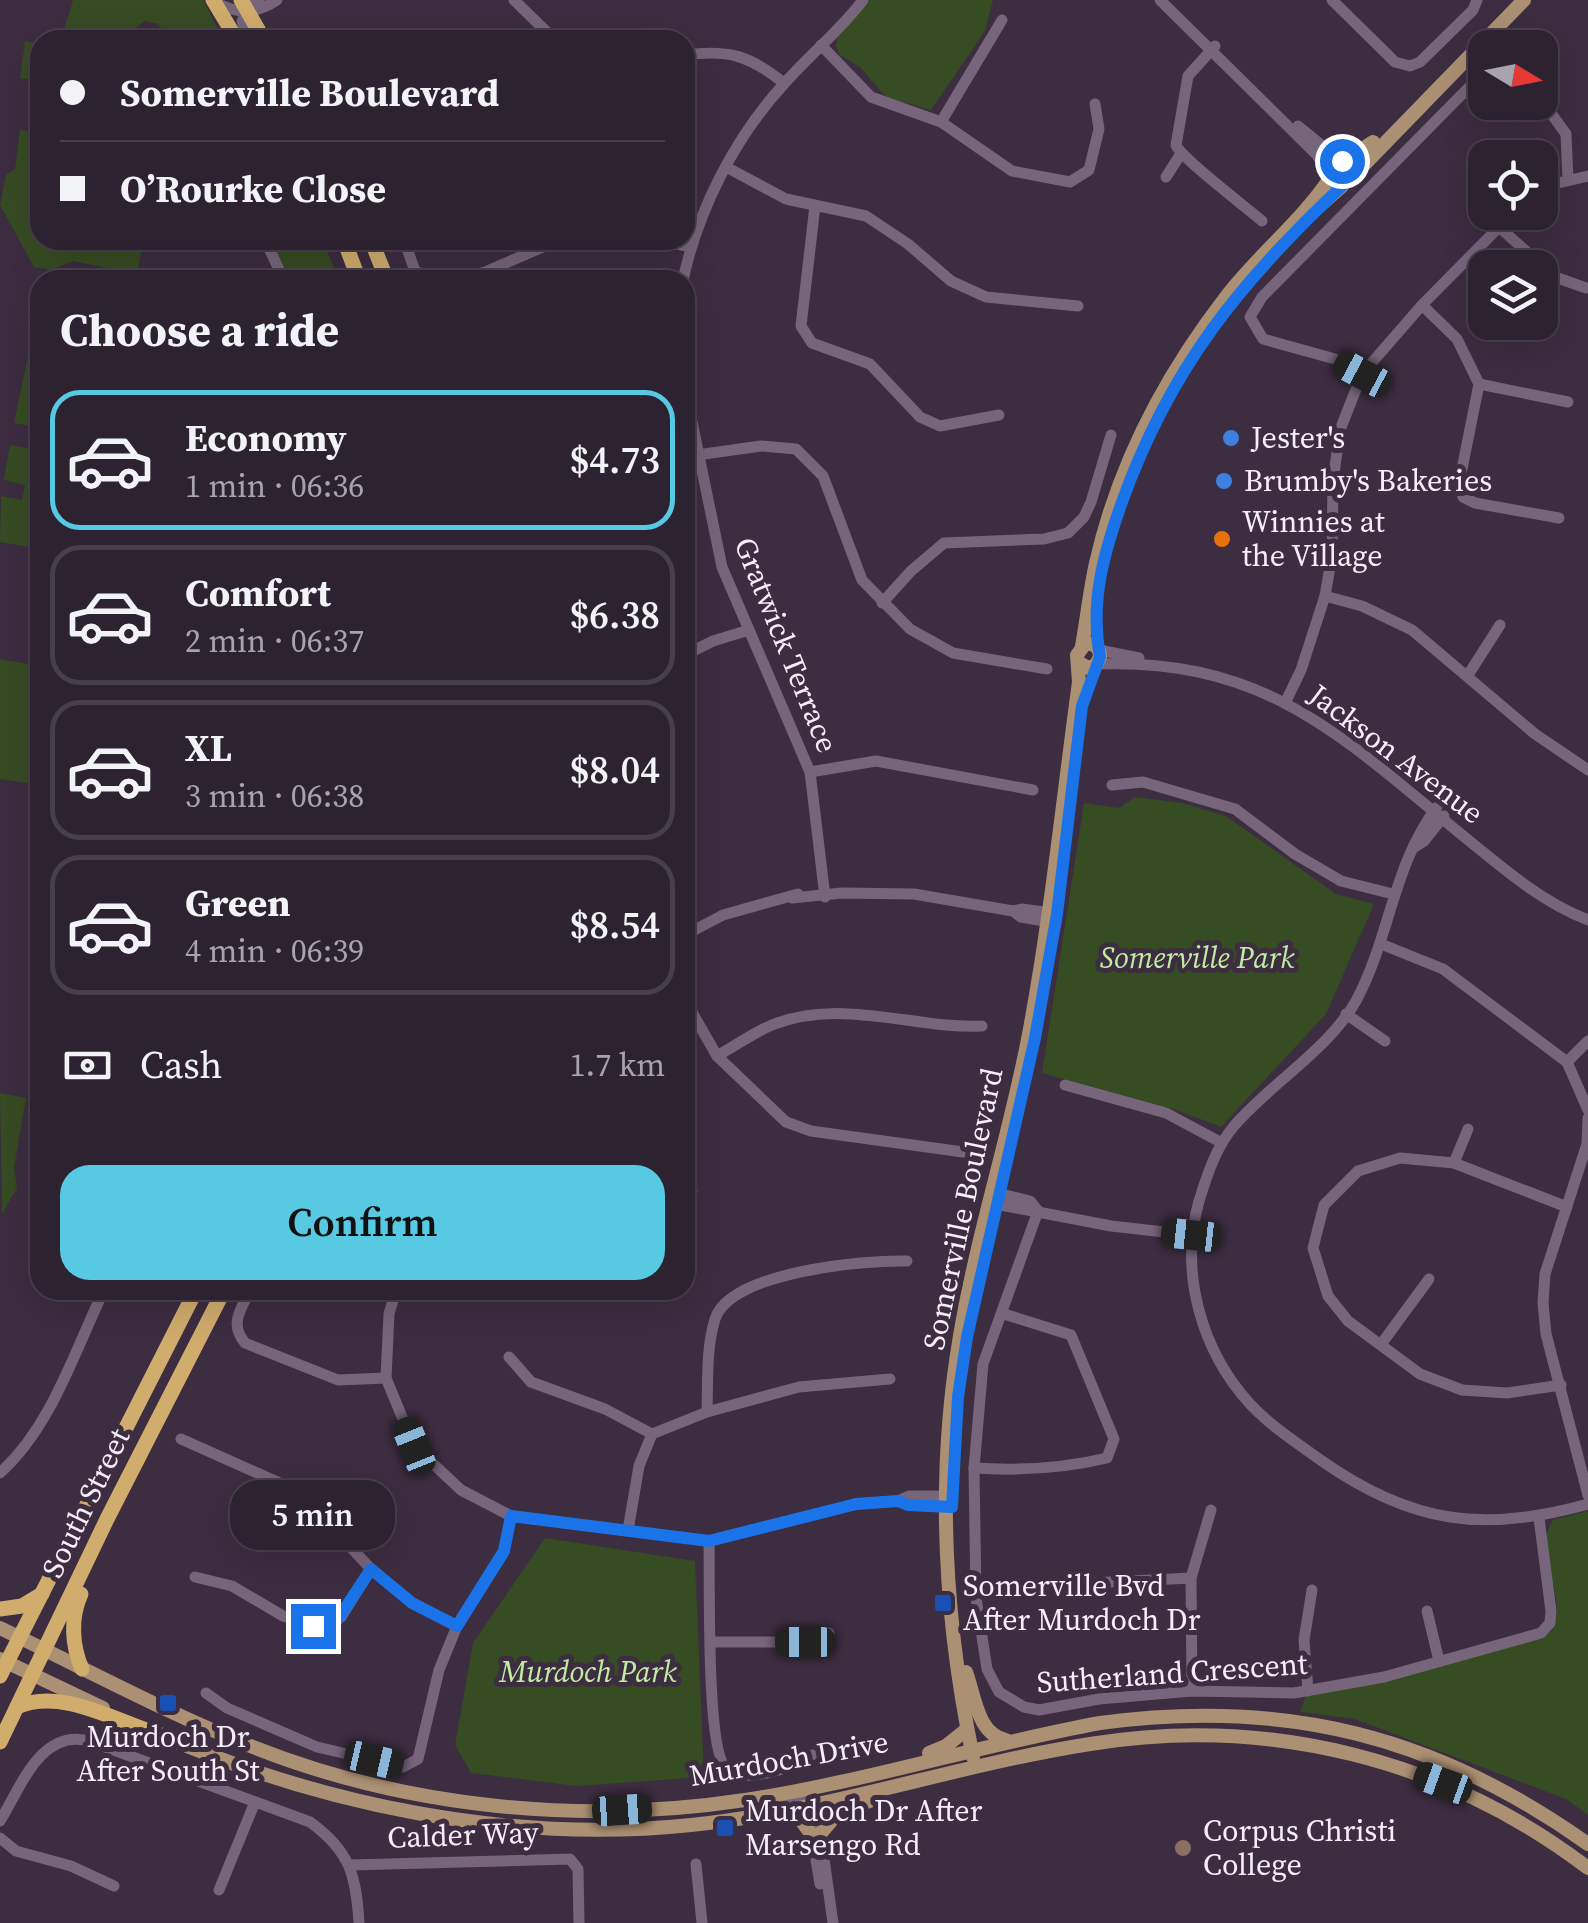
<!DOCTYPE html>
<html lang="en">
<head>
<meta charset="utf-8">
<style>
  body { margin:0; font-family:"Source Serif 4",serif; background:#392f3c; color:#f1f3f6; height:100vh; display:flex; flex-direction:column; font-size:38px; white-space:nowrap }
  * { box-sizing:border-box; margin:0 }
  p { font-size:32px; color:#a7a4ab }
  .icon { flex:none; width:55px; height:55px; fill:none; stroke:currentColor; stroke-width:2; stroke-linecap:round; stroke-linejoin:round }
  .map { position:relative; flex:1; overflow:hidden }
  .sheet { position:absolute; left:30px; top:270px; width:665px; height:1030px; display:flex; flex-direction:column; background:#2d2230; border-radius:30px; box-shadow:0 10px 40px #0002,0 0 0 2px #483f4c }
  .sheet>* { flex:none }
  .hud { position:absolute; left:30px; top:30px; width:665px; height:220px; border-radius:30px; box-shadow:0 10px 40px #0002,0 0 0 2px #483f4c; display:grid; align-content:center; height:220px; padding:0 30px; background:#2d2230 }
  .needle { width:65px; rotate:100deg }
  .fabs { position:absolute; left:1468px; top:30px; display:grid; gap:20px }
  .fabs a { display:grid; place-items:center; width:90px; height:90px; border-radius:20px; background:#2d2230; box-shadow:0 10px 40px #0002,0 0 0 2px #483f4c; font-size:50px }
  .end { position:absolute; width:45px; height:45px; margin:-22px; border:12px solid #1a73e8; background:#fff; box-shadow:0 0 0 5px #fff }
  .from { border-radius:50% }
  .bubble { position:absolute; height:70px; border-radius:30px; background:#2d2230; box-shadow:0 10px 40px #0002,0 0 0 2px #483f4c; font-size:32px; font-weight:600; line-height:70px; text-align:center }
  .car { position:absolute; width:30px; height:60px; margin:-30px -15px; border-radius:12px; box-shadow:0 0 8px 2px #0007; background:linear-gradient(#222 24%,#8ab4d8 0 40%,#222 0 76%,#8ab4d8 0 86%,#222 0) }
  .hud b { display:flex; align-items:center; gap:35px; height:95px; font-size:38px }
  .hud b+b { border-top:2px solid #483f4c }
  .hud i { width:25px; height:25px; background:#f1f3f6 }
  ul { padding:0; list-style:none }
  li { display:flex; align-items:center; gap:30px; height:140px; margin:0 20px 15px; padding:0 10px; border:5px solid #483f4c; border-radius:30px }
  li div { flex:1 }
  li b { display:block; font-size:38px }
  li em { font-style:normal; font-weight:600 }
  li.current { border-color:#58c9e3 }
  li>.icon { width:90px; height:90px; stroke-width:1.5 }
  h2 { padding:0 30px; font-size:45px; line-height:120px }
  .pay { display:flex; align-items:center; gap:25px; height:110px; padding:0 30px; font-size:38px }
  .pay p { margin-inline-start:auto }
  .primary-button { display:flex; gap:20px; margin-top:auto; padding:20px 30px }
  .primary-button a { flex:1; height:115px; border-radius:30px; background:#58c9e3; color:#111; font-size:40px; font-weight:600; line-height:115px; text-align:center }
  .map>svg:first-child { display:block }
</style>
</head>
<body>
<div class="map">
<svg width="1588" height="1923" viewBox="0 0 1588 1923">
  <rect width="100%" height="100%" fill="#3c2d40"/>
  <g fill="#364c23">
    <polygon points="73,0 203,0 224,40 172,40 158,24 145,21 119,40 61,40"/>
    <polygon points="870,0 993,0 985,31 931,110 886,97 860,67 840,55 836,46 838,37"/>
    <polygon points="25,41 40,44 40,81 20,78"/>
    <polygon points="20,130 40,133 40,240 143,240 137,274 73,261 51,270 34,267 0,205 6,175 15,169"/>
    <polygon points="270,240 322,240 339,280 289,280"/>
    <polygon points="28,356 40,360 40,428 14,423"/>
    <polygon points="10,445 40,450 40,485 29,547 0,542 1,496 22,500 25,485 4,480"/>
    <polygon points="0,659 40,666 40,785 0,779"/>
    <polygon points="1135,797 1182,803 1226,816 1336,894 1374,904 1326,1014 1221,1127 1179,1111 1042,1073 1084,803 1119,808"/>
    <polygon points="0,1093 26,1098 14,1168 17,1188 2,1214"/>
    <path d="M 1588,1511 L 1588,1815 L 1566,1799 L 1355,1719 L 1300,1712 L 1306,1695 L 1551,1632 C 1571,1600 1531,1552 1553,1520 Z"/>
    <polygon points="545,1538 695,1561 704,1777 577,1786 471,1773 455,1745 473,1643"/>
  </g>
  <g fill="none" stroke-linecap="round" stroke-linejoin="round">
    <g stroke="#77657b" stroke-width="11">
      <polyline points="514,0 555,40"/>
      <polyline points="1160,0 1316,154 1330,172"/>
      <polyline points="1332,0 1395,62 1410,66 1420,62 1473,10 1477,0"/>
      <path d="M 215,2 C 238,15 256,14 277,0"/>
      <polyline points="248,40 242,21 253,4 259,0"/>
      <polyline points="821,45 871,97 941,122 1012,171 1070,182 1089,170 1099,129 1095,104"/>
      <path d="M 1215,46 L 1188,76 L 1176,145 C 1181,158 1246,207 1262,221"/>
      <path d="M 685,55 C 729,49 750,56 784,83"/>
      <polyline points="1540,98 1566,134 1568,180"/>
      <polyline points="941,122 1002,20"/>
      <polyline points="1298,126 1341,161"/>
      <polyline points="726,167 786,199 866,216 908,244 951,281 986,297 1078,306"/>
      <polyline points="1166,177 1180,155"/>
      <polyline points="1540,191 1558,183 1588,176"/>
      <polyline points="815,206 801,326 812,343 870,364 920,417 940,426 999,415"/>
      <polyline points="1499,227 1555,277 1586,288"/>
      <polyline points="265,240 284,280"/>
      <polyline points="404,240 415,271 437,280"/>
      <polyline points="658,240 690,247"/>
      <polyline points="455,280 485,272 559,240"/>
      <path d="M 683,280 C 698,210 735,137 784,84 C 809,55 840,31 863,0"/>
      <polyline points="1422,305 1457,339 1479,384 1459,484 1463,497 1475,503 1559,518"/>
      <polyline points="1362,374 1335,359 1263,339 1250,317 1262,297 1485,71"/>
      <polyline points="1479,384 1568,402"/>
      <polyline points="685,388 722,567 810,772 825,897"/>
      <polyline points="697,455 761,446 796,449 823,476 862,580 910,629 953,653 1047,669"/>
      <polyline points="1325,596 1362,606 1412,630 1535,734 1588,770"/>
      <polyline points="882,603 911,571 944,543 1044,539 1068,533 1084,517 1091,502 1111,435"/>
      <polyline points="1099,650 1139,658"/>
      <polyline points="685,655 713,641 749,630"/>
      <path d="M 1097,664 C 1269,658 1344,739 1467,839 C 1505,870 1542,902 1588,920"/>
      <polyline points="1468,675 1500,625"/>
      <polyline points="1286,701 1301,670 1325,596 1332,555 1333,481 1340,430 1362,374 1422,305 1514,212"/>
      <polyline points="810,772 876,761 1033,790"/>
      <polyline points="1112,785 1143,782 1235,809 1295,854 1341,881 1393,894"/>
      <polyline points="685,801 688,808"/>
      <path d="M 1437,807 C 1393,864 1390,938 1356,1001 C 1329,1049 1270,1084 1234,1126 C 1216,1147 1207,1175 1199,1201 C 1179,1272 1201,1351 1251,1405 C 1272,1427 1298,1444 1322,1461 C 1412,1524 1484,1533 1588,1504"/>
      <polyline points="1413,848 1424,841 1444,816"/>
      <polyline points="792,898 842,893 914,894 1013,911 1022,909 1057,914"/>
      <polyline points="1013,911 1021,917 1056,923"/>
      <polyline points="685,935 723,915 798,894"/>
      <polyline points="1381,944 1443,969 1567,1062 1588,1110"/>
      <polyline points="685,1000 717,1056 786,1122 811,1131 963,1152"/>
      <polyline points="1346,1014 1385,1041"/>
      <path d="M 717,1056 C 735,1046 753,1033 772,1025 C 841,997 912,1029 982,1026"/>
      <polyline points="1567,1062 1588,1041"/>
      <polyline points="1065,1085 1166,1113 1222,1143"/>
      <polyline points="1588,1118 1587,1144 1545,1274 1543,1303 1546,1334 1588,1495"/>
      <polyline points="1454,1163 1468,1129"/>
      <polyline points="685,1185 692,1191"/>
      <polyline points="993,1192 1030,1201 1038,1211"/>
      <polyline points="990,1203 1111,1226 1191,1235"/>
      <polyline points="1038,1211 983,1364 974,1468 976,1598 987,1669 999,1692 1024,1707 1039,1710 1099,1699 1192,1691 1294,1693 1384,1677 1541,1633 1550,1623 1551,1611 1539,1518"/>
      <path d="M 250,1290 C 241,1309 229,1324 245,1343 L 338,1380 L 386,1378"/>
      <polyline points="396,1290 389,1314 386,1378 414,1446 461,1490 511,1516 709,1541 857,1504 898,1501 909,1496 951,1496"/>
      <polyline points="1382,1343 1429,1279"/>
      <polyline points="509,1357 531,1382 605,1409 652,1434"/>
      <polyline points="1561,1385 1507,1393 1462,1390 1420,1374 1348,1321 1328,1296 1313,1248 1324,1205 1358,1171 1400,1158 1454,1163 1567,1207"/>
      <path d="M 707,1412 C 708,1382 706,1348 715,1319 C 730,1272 863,1260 907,1261"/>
      <polyline points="181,1439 284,1485 317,1511 371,1569 412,1603 457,1626"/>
      <path d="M 974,1468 C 1020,1471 1061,1469 1107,1458 L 1114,1439 L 1071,1335 L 1004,1314"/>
      <path d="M 0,1473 C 52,1426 74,1352 104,1290"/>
      <polyline points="898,1501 908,1505 952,1507"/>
      <polyline points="628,1530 639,1466 652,1434 707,1412 799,1387 890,1379"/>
      <path d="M 709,1541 C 710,1578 706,1746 725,1767 C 743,1786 794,1767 812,1755"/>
      <polyline points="195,1577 232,1586 283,1616 324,1628 341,1617 371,1569"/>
      <polyline points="1090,1583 1191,1578"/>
      <polyline points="1427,1611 1439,1661"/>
      <polyline points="712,1642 805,1642 829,1633"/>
      <polyline points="1192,1691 1191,1578 1211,1510"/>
      <polyline points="1308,1691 1304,1640 1312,1590"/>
      <polyline points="206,1693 227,1708 317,1747 403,1767 418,1759 439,1670 457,1626 504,1551 511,1516"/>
      <polyline points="782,1800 809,1802 818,1816 833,1923"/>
      <polyline points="815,1805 809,1817 820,1884"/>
      <path d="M 0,1821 C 21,1787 41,1728 89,1741 L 310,1822 C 350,1851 356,1875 359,1923"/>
      <polyline points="0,1838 16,1851 71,1866 114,1886"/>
      <polyline points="696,1864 702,1923"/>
      <polyline points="350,1865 570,1859 578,1869 579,1923"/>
      <polyline points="219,1890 255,1802"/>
    </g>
    <g stroke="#ac9073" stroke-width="14">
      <polyline points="1344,161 1373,142"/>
      <polyline points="1356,173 1524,0"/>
      <polyline points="1316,209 1342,186"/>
      <path d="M 1082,646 C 1087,618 1090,590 1096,563 C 1118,466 1165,376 1226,297 C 1258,255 1301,222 1331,177"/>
      <path d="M 0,1628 C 84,1668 166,1713 253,1747 C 407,1808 581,1825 745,1800 C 864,1782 980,1745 1100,1723 C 1285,1698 1436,1736 1588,1844"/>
      <polyline points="0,1659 103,1708"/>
      <path d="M 966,1672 C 975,1696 977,1734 1006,1740"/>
      <path d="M 154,1732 C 320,1805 510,1844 691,1825 C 827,1811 956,1765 1090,1744 C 1268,1715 1445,1759 1588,1868"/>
      <polyline points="929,1753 946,1746 966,1730"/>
      <path d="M 973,1757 C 944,1618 936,1476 960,1336 C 977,1234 1010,1135 1029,1034 C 1051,917 1063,799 1079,682 L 1077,655 L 1085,644 C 1095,643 1100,648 1100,657 L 1096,665 L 1088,668 L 1078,662"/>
      <polyline points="788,1811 801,1820 812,1835"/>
      <polyline points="821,1833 837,1814 872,1800"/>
    </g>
    <g stroke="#d0ac6d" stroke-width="15">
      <polyline points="213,0 237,40"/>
      <polyline points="241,0 264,40"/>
      <polyline points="344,240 359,280"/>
      <polyline points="371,240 387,280"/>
      <path d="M 81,1594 C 70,1618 72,1646 82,1669"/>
      <polyline points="0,1609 22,1606 42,1594"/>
      <polyline points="0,1676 196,1290"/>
      <path d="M 17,1707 C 62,1687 117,1722 161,1735"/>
      <polyline points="0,1742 107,1519 224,1290"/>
    </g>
  </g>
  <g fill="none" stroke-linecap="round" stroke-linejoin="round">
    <path stroke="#1a73e8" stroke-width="12" d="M 313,1626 L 328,1627 L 336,1622 L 371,1569 L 412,1603 L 457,1626 L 504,1551 L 511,1516 L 709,1541 L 856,1504 L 898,1501 L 908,1505 L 952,1507 L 958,1397 L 967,1337 L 1035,1038 L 1057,914 L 1082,706 L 1100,657 C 1090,603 1103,555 1122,502 C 1170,368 1240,282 1342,186 L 1335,183 L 1330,175 L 1334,165 L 1342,161"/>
  </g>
  <g fill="#3f7fe0" stroke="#3c2d40" stroke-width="4">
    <circle cx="1231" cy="438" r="10"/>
    <circle cx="1224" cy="481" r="10"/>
  </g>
  <circle fill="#e8710a" stroke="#3c2d40" stroke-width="4" cx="1222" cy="539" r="10"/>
  <g fill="#1a4fb4" stroke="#3c2d40" stroke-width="4">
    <rect x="933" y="1593" width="20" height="20" rx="5"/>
    <rect x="158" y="1693" width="20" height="20" rx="5"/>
    <rect x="715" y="1818" width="20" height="20" rx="5"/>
  </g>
  <circle fill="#8d6e63" stroke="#3c2d40" stroke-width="4" cx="1183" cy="1848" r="10"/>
  <g text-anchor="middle" stroke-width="10" stroke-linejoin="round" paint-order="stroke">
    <g font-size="30" fill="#f7edf9" stroke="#3c2d40" text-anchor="start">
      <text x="1251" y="448">Jester's</text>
      <text x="1244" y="491">Brumby's Bakeries</text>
      <text x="1242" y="532">Winnies at<tspan x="1242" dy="34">the Village</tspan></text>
      <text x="963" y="1596">Somerville Bvd<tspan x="963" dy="34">After Murdoch Dr</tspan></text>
      <text x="168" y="1747" text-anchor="middle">Murdoch Dr<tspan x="168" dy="34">After South St</tspan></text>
      <text x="745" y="1821">Murdoch Dr After<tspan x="745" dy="34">Marsengo Rd</tspan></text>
      <text x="1203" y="1841">Corpus Christi<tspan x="1203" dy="34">College</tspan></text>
    </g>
    <g font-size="30" fill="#f7edf9" stroke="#3c2d40">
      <text transform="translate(786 645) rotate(68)" y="10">Gratwick Terrace</text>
      <text transform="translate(1396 754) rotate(37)" y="10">Jackson Avenue</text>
      <text transform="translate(963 1209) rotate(-78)" y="10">Somerville Boulevard</text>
      <text transform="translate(86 1503) rotate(-64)" y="10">South Street</text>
      <text transform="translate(1172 1673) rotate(-4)" y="10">Sutherland Crescent</text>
      <text transform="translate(789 1759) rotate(-10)" y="10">Murdoch Drive</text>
      <text transform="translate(463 1835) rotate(-2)" y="10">Calder Way</text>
    </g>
    <g font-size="30" font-style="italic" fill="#c1eca1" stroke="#3c2d40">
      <text x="1197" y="968">Somerville Park</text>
      <text x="588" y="1682">Murdoch Park</text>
    </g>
  </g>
</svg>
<div class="fabs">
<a><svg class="needle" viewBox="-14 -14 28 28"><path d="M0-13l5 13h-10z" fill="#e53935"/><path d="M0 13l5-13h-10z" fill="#a7a4ab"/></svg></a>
<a><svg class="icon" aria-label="locate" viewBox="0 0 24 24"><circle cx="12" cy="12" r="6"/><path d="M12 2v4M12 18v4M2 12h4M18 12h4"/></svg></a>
<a><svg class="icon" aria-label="layers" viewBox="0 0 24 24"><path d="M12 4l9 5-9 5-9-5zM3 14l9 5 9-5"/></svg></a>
</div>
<i class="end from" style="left:1342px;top:161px"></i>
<i class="end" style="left:313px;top:1626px"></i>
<div class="bubble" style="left:230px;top:1480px;width:165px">5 min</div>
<i class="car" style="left:1362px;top:374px;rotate:298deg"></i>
<i class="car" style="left:1191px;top:1235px;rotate:276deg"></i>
<i class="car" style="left:414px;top:1446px;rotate:338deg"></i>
<i class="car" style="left:805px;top:1642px;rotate:270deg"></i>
<i class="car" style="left:374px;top:1760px;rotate:103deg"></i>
<i class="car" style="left:1443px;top:1783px;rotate:290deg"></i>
<i class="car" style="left:622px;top:1810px;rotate:86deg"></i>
<div class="hud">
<b><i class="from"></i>Somerville Boulevard</b>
<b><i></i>O’Rourke Close</b>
</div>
<section class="sheet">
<h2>Choose a ride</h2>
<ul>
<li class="current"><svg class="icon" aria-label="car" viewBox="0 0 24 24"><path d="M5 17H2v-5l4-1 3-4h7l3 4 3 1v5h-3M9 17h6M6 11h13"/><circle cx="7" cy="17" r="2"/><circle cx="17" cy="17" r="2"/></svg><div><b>Economy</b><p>1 min · 06:36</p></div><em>$4.73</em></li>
<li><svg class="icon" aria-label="car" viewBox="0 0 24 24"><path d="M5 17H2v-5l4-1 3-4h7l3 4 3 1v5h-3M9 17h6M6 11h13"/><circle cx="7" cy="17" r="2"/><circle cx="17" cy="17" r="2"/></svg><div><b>Comfort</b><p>2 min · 06:37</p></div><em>$6.38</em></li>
<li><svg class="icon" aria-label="car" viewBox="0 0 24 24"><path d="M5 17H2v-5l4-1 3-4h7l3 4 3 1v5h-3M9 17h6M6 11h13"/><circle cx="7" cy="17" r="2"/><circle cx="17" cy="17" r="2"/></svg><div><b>XL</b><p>3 min · 06:38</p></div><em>$8.04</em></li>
<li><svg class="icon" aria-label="car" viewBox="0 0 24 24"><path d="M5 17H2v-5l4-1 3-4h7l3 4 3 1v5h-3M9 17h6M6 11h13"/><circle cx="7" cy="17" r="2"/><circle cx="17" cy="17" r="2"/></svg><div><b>Green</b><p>4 min · 06:39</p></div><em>$8.54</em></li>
</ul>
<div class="pay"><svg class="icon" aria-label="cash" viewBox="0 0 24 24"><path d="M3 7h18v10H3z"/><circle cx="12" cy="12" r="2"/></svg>Cash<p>1.7 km</p></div>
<div class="primary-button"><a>Confirm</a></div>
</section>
</div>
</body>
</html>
